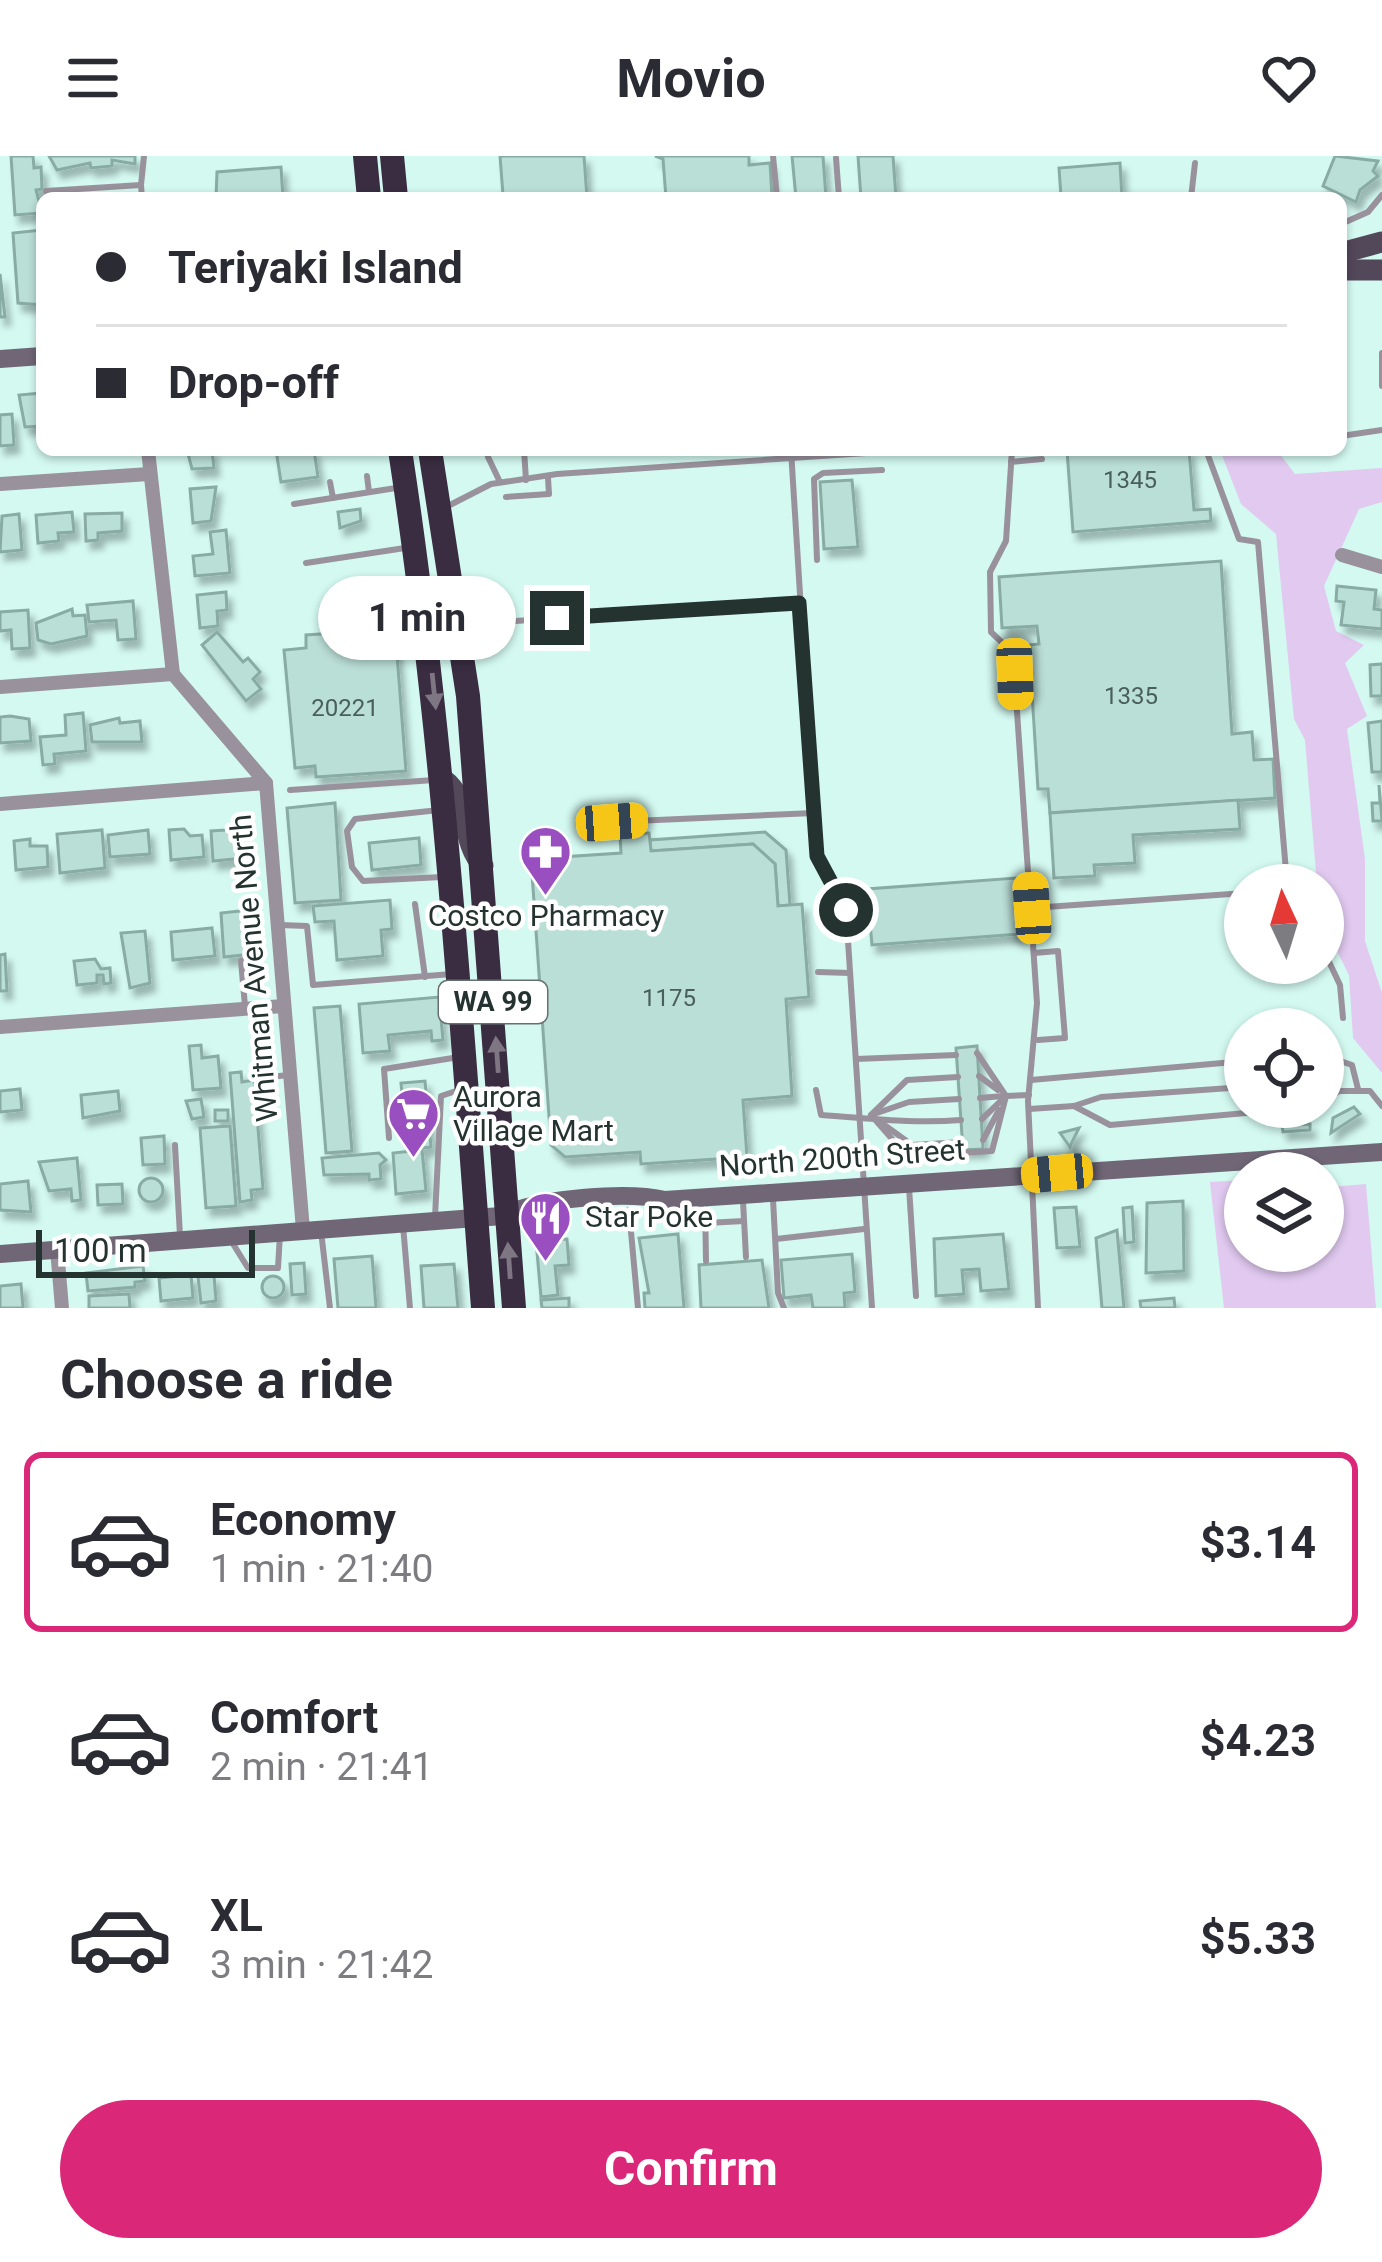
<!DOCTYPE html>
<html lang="en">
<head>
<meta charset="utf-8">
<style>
  body { margin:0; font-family:Roboto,sans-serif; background:#f2f2f3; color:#2b2b33; height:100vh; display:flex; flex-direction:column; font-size:45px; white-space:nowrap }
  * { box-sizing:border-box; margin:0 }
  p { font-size:39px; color:#7c7c81 }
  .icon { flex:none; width:66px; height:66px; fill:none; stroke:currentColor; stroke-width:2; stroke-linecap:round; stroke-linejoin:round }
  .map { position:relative; height:1152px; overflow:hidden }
  .sheet { display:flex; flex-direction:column; background:#fff; flex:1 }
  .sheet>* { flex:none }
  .hud { position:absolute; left:36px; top:36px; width:1311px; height:264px; border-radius:18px; box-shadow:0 3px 9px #0004; display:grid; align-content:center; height:264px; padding:0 60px; background:#fff }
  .needle { width:78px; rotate:356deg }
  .fabs { position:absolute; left:1224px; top:708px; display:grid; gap:24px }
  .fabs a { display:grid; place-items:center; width:120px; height:120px; border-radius:50%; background:#fff; box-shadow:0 3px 9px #0004; font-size:60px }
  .scale { position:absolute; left:36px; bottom:30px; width:219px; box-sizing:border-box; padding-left:12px; border:6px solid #243330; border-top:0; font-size:33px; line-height:42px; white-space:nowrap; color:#243330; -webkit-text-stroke:9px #fff; paint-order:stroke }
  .end { position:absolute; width:54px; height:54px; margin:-27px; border:15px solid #243330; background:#fff; box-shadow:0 0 0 6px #fff }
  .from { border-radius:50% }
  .bubble { position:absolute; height:84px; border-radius:42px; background:#fff; box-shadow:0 3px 9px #0004; font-size:39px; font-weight:700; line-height:84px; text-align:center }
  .car { position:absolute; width:36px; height:72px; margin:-36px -18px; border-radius:15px; box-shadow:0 0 9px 3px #0007; background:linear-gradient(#f5c518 24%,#345 0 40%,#f5c518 0 76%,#345 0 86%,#f5c518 0) }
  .hud b { display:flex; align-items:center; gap:42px; height:114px; font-size:45px }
  .hud b+b { border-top:3px solid #e1e1e2 }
  .hud i { width:30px; height:30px; background:#2b2b33 }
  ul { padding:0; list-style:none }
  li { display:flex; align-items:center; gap:36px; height:180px; margin:0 24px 18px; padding:0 36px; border:6px solid transparent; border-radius:18px }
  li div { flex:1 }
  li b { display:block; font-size:45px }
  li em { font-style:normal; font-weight:700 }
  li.active { border-color:#db2777 }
  li>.icon { width:108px; height:108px; stroke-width:1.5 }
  h2 { padding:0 60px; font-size:54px; line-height:144px }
  .primary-button { display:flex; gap:24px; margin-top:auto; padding:24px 60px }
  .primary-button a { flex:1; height:138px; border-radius:72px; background:#db2777; color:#fff; font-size:48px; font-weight:700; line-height:138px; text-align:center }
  header { display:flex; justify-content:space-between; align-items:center; height:156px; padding:0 60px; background:#fff; font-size:54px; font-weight:700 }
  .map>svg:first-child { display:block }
</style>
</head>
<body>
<header><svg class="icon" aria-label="menu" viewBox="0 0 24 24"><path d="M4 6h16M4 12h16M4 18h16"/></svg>Movio<svg class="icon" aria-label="heart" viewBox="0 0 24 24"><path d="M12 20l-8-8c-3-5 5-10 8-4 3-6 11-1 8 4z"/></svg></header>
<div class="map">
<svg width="1382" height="1152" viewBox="0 0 1382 1152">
  <defs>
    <filter id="shadow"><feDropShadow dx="5" dy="8" stdDeviation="3" flood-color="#0004"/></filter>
  </defs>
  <rect width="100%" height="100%" fill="#d3f9f1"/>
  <g fill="#e1c9f0">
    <polygon points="1220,294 1277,294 1295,318 1382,312 1382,346 1359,353 1324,430 1336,475 1364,489 1345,507 1367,560 1347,573 1365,703 1365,785 1382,837 1382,917 1353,882 1349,819 1323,768 1323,729 1317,729 1305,584 1294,563 1276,378 1241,348"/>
    <polygon points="1245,1024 1245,1095 1260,1095 1262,1106 1317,1102 1328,1092 1330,1031 1366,1028 1376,1152 1224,1152 1210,1026"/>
  </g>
  <g fill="#badfd7" stroke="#88aca4" stroke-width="3" filter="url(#shadow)">
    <polygon points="11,0 33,0 34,12 41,11 42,33 36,34 42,57 15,59"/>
    <polygon points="49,0 135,0 135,8 112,4 112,10 91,12 90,7 57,14"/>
    <polygon points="500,0 584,0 587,42 469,42 503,39"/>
    <polygon points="655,0 749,0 749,9 770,7 772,42 666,42 663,3"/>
    <polygon points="792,0 823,0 826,42 796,42"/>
    <polygon points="858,0 893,0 896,42 861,42"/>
    <polygon points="1335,0 1378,5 1373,15 1378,20 1360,34 1356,46 1323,30"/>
    <polygon points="1120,7 1122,42 1053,42 1061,40 1059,12"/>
    <polygon points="281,11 283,42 216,42 217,16"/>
    <polygon points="42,74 42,149 18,147 13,77"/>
    <polygon points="0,118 5,161 0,161"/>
    <polygon points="42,237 42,270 25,271 19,239"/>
    <polygon points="12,258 14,289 0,290 0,259"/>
    <polygon points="187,294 212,294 214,312 192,313"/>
    <polygon points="276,294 314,294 318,321 281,326"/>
    <polygon points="1067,294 1189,294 1194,354 1210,353 1211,365 1073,376"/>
    <polygon points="852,324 858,391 824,393 820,326"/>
    <polygon points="216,331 211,365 193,367 190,333"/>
    <polygon points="360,353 361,365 340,372 338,356"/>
    <polygon points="72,356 74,376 58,377 59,385 38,387 36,359"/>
    <polygon points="122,357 122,375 98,377 98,384 86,385 85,358"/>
    <polygon points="19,358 22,394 0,396 2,360"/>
    <polygon points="226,374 230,417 195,420 193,400 213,398 210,376"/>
    <polygon points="1221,405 1232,578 1252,576 1254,604 1273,603 1275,642 1050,657 1048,633 1038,633 1029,489 1039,488 1037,470 1002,472 999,421"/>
    <polygon points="393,423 398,469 356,468 353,429"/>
    <polygon points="1337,430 1376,434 1374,453 1382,454 1382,473 1341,469 1344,446 1336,445"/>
    <polygon points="226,436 227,454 217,455 218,470 200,472 197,439"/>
    <polygon points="133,445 136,483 118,484 116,464 89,466 87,449"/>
    <polygon points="72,453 73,460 85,459 87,480 51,488 38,484 36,467"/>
    <polygon points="28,454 30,492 12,493 11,474 0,475 0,456"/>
    <polygon points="395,473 406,615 316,621 315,610 295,612 284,494 306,492 306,479"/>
    <polygon points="217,476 243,506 248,502 260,516 253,523 261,533 246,545 202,489"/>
    <polygon points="1382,508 1382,540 1371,540 1370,509"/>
    <polygon points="83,557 86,595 54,598 55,608 43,609 40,581 66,579 65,559"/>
    <polygon points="10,560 29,563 31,585 0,587 0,561"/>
    <polygon points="119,562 120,567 140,565 142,586 92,586 90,569"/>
    <polygon points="1382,565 1382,616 1372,616 1368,567"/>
    <polygon points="1379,629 1382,665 1373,665 1372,647 1380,647"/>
    <polygon points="1238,644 1240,673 1133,679 1135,707 1094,709 1095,720 1054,722 1050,657"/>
    <polygon points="335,647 341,744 295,747 287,652"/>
    <polygon points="184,673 190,680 202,679 204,701 171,704 169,674"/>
    <polygon points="102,674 105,712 60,717 57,678"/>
    <polygon points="148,674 150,698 110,701 108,679"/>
    <polygon points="226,674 232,681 243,680 245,702 213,705 211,675"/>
    <polygon points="765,676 786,694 790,749 778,750 775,708 753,688 651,695 650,684"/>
    <polygon points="649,677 651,695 753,688 775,708 778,750 802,748 809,841 786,843 792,940 743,944 747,1001 641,1008 640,996 565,1001 551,989 531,703 621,697 620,679"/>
    <polygon points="419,682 421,709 372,714 369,687"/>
    <polygon points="30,683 30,690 47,690 48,711 16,714 14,685"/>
    <polygon points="1016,722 1020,778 872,789 867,733"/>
    <polygon points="390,744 392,773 381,774 383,800 337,804 334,765 315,766 313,750"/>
    <polygon points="249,754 253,798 224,801 221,757"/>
    <polygon points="212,772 215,800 173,804 171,776"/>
    <polygon points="145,775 150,827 130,832 121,777"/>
    <polygon points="5,798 7,835 0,835 0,799"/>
    <polygon points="95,803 101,813 110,812 111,827 104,828 103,819 97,819 97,827 77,829 74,805"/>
    <polygon points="439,841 443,884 432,885 431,875 388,879 390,895 363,897 359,848"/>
    <polygon points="340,850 352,995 326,997 314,852"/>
    <polygon points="201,889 202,902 218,900 221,932 193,934 189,890"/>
    <polygon points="977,890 983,993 963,994 956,892"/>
    <polygon points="241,916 242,926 254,924 263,1033 251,1034 252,1044 240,1046 230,917"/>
    <polygon points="425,925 431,991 407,994 401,927"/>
    <polygon points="20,933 22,954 0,956 0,935"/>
    <polygon points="118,935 120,955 83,962 81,939"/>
    <polygon points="201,943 204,961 192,963 186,945"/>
    <polygon points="1354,951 1360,958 1331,977 1333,962"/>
    <rect x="215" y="954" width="13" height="11"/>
    <polygon points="1310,968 1310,974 1283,976 1282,969"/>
    <polygon points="230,970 236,1050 206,1052 200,972"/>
    <polygon points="1079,972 1072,986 1070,991 1060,977"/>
    <polygon points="164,980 165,1008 143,1009 141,982"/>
    <polygon points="422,994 426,1035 396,1038 393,997"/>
    <polygon points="379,997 386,1004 380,1009 381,1023 369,1024 369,1018 324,1019 322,1002"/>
    <polygon points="77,1002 81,1044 72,1045 71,1033 49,1035 39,1006"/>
    <circle cx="151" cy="1034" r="12"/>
    <polygon points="28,1025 31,1056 0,1054 0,1028"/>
    <polygon points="122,1028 123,1048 98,1049 97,1029"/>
    <polygon points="1183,1045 1184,1115 1146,1117 1147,1047"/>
    <polygon points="1076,1051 1080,1091 1057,1092 1054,1052"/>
    <polygon points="1132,1051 1134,1086 1125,1087 1123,1052"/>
    <polygon points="1117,1074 1124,1152 1102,1152 1096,1082"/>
    <polygon points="678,1078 684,1152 645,1152 644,1137 649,1137 639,1082"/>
    <polygon points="1003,1078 1009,1133 981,1135 979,1113 962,1114 964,1138 936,1140 934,1083"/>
    <polygon points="567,1083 569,1109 555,1110 558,1139 541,1141 536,1085"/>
    <polygon points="852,1098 855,1136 844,1137 845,1152 813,1152 811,1139 784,1142 781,1104"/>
    <polygon points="372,1100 376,1152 338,1152 334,1103"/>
    <polygon points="762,1104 769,1152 701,1152 699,1109"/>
    <polygon points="304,1107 306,1138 292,1139 290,1108"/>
    <polygon points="454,1108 458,1152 424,1152 421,1110"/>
    <polygon points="143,1110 145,1125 135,1126 135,1131 88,1135 86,1117"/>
    <polygon points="191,1119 193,1142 161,1145 159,1122"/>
    <polygon points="214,1119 216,1145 201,1147 198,1121"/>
    <circle cx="273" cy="1131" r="11"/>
    <polygon points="21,1128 23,1152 0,1152 0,1130"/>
    <polygon points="129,1138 130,1152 89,1152 89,1140"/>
    <polygon points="569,1142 569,1152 542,1152 541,1144"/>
    <polygon points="1174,1142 1175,1152 1141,1152 1140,1145"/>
  </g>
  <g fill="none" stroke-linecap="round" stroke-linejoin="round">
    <g stroke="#99929d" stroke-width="6">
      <polyline points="773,0 777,42"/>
      <polyline points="836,2 839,42"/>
      <polyline points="141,29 144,0"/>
      <polyline points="46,35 141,29 142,42"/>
      <polyline points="1191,42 1195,7"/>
      <polyline points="1341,68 1368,56 1382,39"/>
      <polyline points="1382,197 1382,230"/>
      <polyline points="1341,280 1382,274"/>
      <polyline points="524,294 526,324"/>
      <polyline points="791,294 816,694 846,754 872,1152"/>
      <polyline points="1012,294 1006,385 990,416 991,476 1013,497 1037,847 1028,945 1038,1152"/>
      <polyline points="1206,294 1239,383 1258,386 1287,727 1280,729"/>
      <polyline points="488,301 499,324"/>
      <polyline points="1011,306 1042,303"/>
      <polyline points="367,320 369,336"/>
      <polyline points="330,326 333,342"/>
      <polyline points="506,341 549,338 548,322"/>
      <polyline points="294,348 396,332"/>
      <polyline points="448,350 491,328 557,318 911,294"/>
      <polyline points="817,404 814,323 823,317 882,314"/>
      <polyline points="306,407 405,392"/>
      <polyline points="515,465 799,447"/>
      <polyline points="290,634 434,624"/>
      <polyline points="439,654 355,663 347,675 352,711 363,725 442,721"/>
      <polyline points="612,666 814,657"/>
      <polyline points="415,748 425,821"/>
      <polyline points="1032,752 1245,737"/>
      <polyline points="280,769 307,770 313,829 452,818"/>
      <polyline points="1323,793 1340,829 1343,862"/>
      <polyline points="1034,797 1058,795 1065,882 1038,884"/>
      <polyline points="818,816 850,817"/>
      <polyline points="245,850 241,805 259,802 256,762"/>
      <polyline points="1323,899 1352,909 1358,933"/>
      <polyline points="856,903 956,899"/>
      <polyline points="979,920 998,934"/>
      <polyline points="262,922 288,919"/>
      <polyline points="1031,924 1245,905"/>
      <polyline points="1323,928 1339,935 1370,935 1382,950"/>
      <path d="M 816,934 L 821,959 C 868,962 913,968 961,964"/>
      <polyline points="980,942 1003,940"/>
      <polyline points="1323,946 1339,935"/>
      <polyline points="1074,950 1110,969 1316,951"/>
      <polyline points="1029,953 1074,950 1101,941 1245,931"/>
      <polyline points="874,958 909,946 959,943"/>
      <polyline points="871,959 907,1000 992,995 1006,940 977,897"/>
      <polyline points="871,959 907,924 958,921"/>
      <polyline points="982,963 1006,940 1029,939"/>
      <polyline points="883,968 912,989 962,986"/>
      <polyline points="389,982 384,913 459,901"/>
      <polyline points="983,984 999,954"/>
      <polyline points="175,989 180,1080"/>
      <polyline points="909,1031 916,1140"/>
      <polyline points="773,1043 778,1137 784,1152"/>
      <polyline points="705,1045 706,1105"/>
      <polyline points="743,1045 746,1101"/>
      <polyline points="629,1054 638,1152"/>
      <polyline points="435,1061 441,940 462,933"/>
      <polyline points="706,1067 744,1065"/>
      <polyline points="403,1069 410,1152"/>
      <polyline points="321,1075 330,1152"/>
      <polyline points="230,1083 248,1112 278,1112 280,1078"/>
      <polyline points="776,1083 864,1073"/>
    </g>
    <g stroke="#99929d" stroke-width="14">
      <polyline points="148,294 173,518 266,627 303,1074"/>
      <polyline points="0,328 149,318"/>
      <polyline points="1342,399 1382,411"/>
      <polyline points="0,531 173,518"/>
      <polyline points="0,648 266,627"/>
      <polyline points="0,871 283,850"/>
      <polyline points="57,1093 62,1152"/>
    </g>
    <g stroke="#706676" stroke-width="18">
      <polyline points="0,203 42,200"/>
      <path d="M 507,1058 C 542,1042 628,1035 665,1044 L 1382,996"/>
      <polyline points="0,1098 515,1059"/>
    </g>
    <g stroke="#53475a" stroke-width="21">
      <polyline points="1341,97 1382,86"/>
      <polyline points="1341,114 1382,114"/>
      <path d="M 443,623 C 473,645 458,682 483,710"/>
    </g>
    <g stroke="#3a2d42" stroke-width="24">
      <polyline points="365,0 369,42"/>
      <polyline points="392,0 396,42"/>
      <path d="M 400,294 C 444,583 461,862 483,1152"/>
      <polyline points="430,294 468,540 514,1152"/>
    </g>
  </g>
  <defs><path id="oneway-solid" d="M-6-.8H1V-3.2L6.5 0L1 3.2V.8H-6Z" transform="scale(3)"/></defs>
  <g fill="#7f7684">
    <use href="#oneway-solid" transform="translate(434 535) rotate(84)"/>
    <use href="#oneway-solid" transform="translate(497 899) rotate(-94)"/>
    <use href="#oneway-solid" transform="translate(509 1105) rotate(-94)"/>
  </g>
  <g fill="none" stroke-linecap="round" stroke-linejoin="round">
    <polyline stroke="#243330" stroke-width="15" points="557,462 799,447 817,700 846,754"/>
  </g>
  <defs>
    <symbol id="pharmacy-pin" viewBox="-11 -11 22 30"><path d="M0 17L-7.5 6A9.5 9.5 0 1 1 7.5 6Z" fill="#9a4fc1" stroke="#fff"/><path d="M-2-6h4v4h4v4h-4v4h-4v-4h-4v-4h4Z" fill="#fff"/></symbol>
    <symbol id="supermarket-pin" viewBox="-11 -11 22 30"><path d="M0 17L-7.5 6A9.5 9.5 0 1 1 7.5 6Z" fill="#9a4fc1" stroke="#fff"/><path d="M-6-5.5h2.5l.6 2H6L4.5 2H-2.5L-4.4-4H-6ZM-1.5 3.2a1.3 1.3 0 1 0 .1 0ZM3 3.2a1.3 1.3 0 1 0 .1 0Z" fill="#fff"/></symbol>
    <symbol id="restaurant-pin" viewBox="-11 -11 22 30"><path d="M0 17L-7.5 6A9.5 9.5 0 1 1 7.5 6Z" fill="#9a4fc1" stroke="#fff"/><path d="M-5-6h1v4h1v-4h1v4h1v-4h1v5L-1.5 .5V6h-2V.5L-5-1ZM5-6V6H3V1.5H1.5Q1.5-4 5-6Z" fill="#fff"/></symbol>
  </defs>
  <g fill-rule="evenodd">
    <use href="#pharmacy-pin" x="516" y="666" width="59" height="81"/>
    <use href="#supermarket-pin" x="384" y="928" width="59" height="81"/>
    <use href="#restaurant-pin" x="516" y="1032" width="59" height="81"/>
  </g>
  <g text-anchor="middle" stroke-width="9" stroke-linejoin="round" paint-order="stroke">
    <g font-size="24" fill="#4a5e5a">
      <text x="1130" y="332">1345</text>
      <text x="1131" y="548">1335</text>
      <text x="345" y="560">20221</text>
      <text x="669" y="850">1175</text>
    </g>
    <rect fill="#fff" stroke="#66706e" stroke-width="3" x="439" y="825" width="108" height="42" rx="9"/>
    <g font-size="27" font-weight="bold" fill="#243330">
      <text x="493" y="855">WA 99</text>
    </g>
    <g font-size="30" fill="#243330" stroke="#fff" text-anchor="start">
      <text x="546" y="770" text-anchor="middle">Costco Pharmacy</text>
      <text x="453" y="951">Aurora<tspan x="453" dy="34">Village Mart</tspan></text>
      <text x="585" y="1071">Star Poke</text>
    </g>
    <g font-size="30" fill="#243330" stroke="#fff">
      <text transform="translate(254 812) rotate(-95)" y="10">Whitman Avenue North</text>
      <text transform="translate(842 1002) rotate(-4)" y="10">North 200th Street</text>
    </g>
  </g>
</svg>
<div class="fabs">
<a><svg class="needle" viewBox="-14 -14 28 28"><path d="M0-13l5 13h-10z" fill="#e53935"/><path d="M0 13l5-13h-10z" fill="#7c7c81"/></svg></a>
<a><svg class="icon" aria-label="locate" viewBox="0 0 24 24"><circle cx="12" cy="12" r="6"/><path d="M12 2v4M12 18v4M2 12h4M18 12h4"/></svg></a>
<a><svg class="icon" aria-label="layers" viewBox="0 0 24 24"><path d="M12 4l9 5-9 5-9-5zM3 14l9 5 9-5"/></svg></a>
</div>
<div class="scale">100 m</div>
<i class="end from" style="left:846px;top:754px"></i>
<i class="end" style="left:557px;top:462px"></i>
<div class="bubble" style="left:318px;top:420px;width:198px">1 min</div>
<i class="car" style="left:1015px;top:518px;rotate:178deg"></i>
<i class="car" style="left:612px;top:666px;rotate:86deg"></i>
<i class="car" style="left:1032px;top:752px;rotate:356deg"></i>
<i class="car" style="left:1057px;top:1017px;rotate:265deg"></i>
<div class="hud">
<b><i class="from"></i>Teriyaki Island</b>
<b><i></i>Drop-off</b>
</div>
</div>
<section class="sheet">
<h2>Choose a ride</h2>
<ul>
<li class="active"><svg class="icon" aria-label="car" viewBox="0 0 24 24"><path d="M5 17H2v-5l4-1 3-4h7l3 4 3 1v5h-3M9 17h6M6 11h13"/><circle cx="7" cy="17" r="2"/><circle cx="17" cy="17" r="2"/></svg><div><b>Economy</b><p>1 min · 21:40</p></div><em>$3.14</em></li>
<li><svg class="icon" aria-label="car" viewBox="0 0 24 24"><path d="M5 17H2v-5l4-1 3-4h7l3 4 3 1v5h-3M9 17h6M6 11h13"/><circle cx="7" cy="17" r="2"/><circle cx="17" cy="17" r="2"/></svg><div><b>Comfort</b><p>2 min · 21:41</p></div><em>$4.23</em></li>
<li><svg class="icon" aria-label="car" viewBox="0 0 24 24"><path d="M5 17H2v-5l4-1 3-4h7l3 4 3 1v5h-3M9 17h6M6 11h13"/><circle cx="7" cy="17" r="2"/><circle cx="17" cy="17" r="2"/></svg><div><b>XL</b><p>3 min · 21:42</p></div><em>$5.33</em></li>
</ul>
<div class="primary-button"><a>Confirm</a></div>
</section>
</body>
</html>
